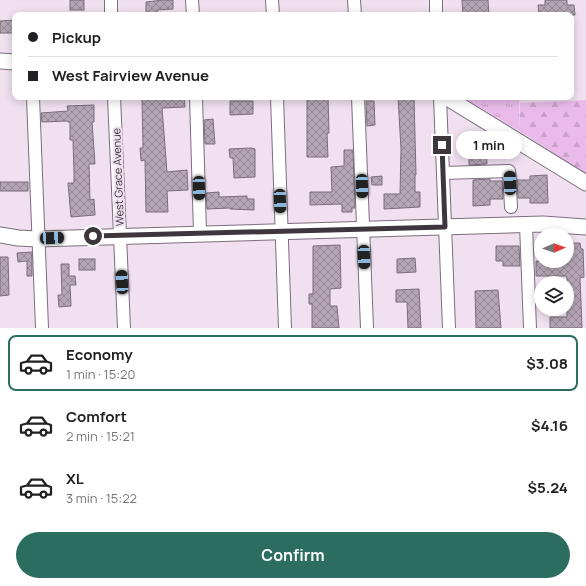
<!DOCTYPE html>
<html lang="en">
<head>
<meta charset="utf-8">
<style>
  body { margin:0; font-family:Manrope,sans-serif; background:#f6f6f6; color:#202124; height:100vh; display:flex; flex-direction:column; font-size:15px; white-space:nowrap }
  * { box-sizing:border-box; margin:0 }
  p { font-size:13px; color:#757577 }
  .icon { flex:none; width:22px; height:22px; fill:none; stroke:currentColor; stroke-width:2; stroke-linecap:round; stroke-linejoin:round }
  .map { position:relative; height:328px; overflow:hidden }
  .panel { display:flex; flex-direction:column; background:#fff; flex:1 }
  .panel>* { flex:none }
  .top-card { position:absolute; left:12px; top:12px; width:562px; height:88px; border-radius:8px; box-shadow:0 2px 10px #0003; display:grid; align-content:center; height:88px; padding:0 16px; background:#fff }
  .needle { width:26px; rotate:88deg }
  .fabs { position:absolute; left:534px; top:228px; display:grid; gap:8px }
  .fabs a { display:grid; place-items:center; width:40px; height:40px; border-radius:50%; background:#fff; box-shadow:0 2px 10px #0003; font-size:20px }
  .end { position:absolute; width:18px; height:18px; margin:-9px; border:5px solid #3d373d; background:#fff; box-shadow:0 0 0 2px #fff }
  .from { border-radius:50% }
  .bubble { position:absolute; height:28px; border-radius:14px; background:#fff; box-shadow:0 2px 10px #0003; font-size:13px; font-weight:700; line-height:28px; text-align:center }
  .car { position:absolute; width:12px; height:24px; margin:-12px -6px; border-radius:5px; box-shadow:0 0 3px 1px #0007; background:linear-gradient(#222 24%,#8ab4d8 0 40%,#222 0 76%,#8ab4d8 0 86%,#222 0) }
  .top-card b { display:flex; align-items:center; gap:14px; height:38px; font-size:15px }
  .top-card b+b { border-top:1px solid #e0e0e0 }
  .top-card i { width:10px; height:10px; background:#202124 }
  ul { padding:7px 0 0; list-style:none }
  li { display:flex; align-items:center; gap:12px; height:56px; margin:0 8px 6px; padding:0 8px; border:2px solid transparent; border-radius:8px }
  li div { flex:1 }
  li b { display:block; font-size:15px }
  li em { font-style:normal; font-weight:700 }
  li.active { border-color:#2b6e5f }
  li>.icon { width:36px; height:36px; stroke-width:1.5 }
  .cta { display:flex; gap:8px; margin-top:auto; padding:8px 16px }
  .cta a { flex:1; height:46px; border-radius:24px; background:#2b6e5f; color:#fff; font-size:16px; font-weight:700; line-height:46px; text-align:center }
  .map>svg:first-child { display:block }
</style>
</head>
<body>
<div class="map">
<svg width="586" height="328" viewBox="0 0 586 328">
  <defs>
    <pattern id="grass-tufts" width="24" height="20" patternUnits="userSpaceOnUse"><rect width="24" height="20" fill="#eabbea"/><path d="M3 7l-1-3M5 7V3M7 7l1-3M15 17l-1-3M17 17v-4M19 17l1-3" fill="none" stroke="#caa1ca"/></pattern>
    <pattern id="forest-firs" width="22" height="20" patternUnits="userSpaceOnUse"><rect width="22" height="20" fill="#eabbea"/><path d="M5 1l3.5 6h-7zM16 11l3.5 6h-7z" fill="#caa1ca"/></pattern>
    <pattern id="building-cross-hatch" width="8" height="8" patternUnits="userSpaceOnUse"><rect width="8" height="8" fill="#b5a6b5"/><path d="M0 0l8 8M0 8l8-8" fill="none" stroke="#948894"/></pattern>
  </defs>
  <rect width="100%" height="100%" fill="#f0e0f0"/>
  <polygon fill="url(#grass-tufts)" points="462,97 519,97 520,131"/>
  <polygon fill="url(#forest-firs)" points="586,100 586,175 520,131 520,103"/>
  <g fill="url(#building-cross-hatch)" stroke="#7b6d7b">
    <rect x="70" y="0" width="14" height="10"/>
    <polygon points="163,0 173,0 173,9 157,10 158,15 146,15 146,2"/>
    <polygon points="462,0 488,0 489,15 463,15"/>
    <polygon points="545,0 567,0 567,5 574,5 575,15 539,15 538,5 545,5"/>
    <polygon points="15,20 15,33 0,33 0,21"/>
    <polygon points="168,97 184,97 185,107 162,108 167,172 187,170 188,190 167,191 168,212 146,212 145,160 141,161 140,148 143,148 142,99 168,98"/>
    <polygon points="307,97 328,97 329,133 327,133 328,157 307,157"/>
    <polygon points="398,97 414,97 416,175 415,175 415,192 420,192 420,207 384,209 384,194 400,194 401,149"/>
    <polygon points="230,101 253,101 253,114 230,115"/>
    <polygon points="366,101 374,101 375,125 367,126"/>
    <polygon points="94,105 94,122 92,122 95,164 89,164 90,200 94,199 95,215 71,217 68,183 74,183 74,173 73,140 70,140 70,122 68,122 68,121 42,122 41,113 68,111 67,106"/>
    <polygon points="213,119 215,144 205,144 204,120"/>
    <polygon points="486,139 487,164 469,165 469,140"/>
    <polygon points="251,148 255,149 255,177 234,178 233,158 230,158 229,149"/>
    <polygon points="344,150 353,150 355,208 352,208 352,212 342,212 342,204 310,205 310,192 332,192 331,167 344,166"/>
    <polygon points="547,175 548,203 530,203 530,198 518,198 517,180 530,180 530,176"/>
    <polygon points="382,176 382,185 372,185 371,177"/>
    <polygon points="490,179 490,181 502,181 503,199 490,199 490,205 473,206 473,180"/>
    <rect x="0" y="182" width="28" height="9"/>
    <polygon points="219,192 219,197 247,196 247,199 254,199 254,210 230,209 230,208 207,209 206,193"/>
    <polygon points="567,243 580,243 581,249 583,249 584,277 580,278 582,328 550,328 550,317 567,317 567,278 566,276 536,276 536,261 551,261 551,264 567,264"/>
    <polygon points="340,245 341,288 330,289 330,306 337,306 339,328 312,328 312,304 309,304 309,294 313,294 313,246"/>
    <polygon points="496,246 519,246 520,266 503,266 503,261 496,261"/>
    <polygon points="32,252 32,276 27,276 27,261 18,262 17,253"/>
    <polygon points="0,257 8,257 9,295 0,296"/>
    <polygon points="415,258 416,272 397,273 397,259"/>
    <rect x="79" y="259" width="16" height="11"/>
    <polygon points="61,264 69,264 69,276 75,276 76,285 70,285 71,306 59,307 58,295 62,295"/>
    <polygon points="419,289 421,328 408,328 407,302 396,302 396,290"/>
    <polygon points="498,290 501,328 476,328 475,291"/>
  </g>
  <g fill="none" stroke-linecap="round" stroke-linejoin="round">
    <defs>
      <g id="minor">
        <polyline points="111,0 111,15"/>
        <polyline points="192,0 193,15"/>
        <polyline points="272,0 273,15"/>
        <polyline points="354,0 355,15"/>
        <polyline points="436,0 436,15"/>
        <polyline points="33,97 42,328"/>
        <polyline points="114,97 124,328"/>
        <polyline points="196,97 200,233"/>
        <polyline points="277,97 285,328"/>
        <polyline points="358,97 367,328"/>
        <polyline points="440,97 449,328"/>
        <polyline points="443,173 509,171 511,207"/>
        <polyline points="526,224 530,328"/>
      </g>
      <g id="major">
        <polyline points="0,61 15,62"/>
        <polyline points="446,97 586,183"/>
        <polyline points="0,235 18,238 38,239 543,224 586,227"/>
      </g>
    </defs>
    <use href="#minor" stroke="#7c6e7c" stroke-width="14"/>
    <use href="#major" stroke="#7c6e7c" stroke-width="17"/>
    <use href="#minor" stroke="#fff" stroke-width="12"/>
    <use href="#major" stroke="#fff" stroke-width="15"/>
  </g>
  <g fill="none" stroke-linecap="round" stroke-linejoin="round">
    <polyline stroke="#3d373d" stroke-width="5" points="93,236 445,227 442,145"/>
  </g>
  <g text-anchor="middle" stroke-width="4" stroke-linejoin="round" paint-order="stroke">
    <g font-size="11" fill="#3d373d" stroke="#f0e0f0">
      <text transform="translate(118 177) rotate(-92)" y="4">West Grace Avenue</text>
    </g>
  </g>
</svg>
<div class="fabs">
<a><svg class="needle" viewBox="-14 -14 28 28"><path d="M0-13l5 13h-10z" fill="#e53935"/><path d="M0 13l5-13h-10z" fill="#757577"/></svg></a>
<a><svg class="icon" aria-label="layers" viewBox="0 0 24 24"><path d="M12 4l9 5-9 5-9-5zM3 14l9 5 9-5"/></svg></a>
</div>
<i class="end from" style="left:93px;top:236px"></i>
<i class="end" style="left:442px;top:145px"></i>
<div class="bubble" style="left:456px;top:131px;width:66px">1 min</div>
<i class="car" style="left:510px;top:183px;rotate:358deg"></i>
<i class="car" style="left:362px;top:186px;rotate:178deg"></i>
<i class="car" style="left:199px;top:188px;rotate:178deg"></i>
<i class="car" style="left:280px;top:201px;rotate:178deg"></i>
<i class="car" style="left:52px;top:238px;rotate:87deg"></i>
<i class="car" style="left:364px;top:257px;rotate:178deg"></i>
<i class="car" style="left:122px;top:282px;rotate:357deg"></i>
<div class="top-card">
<b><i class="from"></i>Pickup</b>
<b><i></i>West Fairview Avenue</b>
</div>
</div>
<section class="panel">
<ul>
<li class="active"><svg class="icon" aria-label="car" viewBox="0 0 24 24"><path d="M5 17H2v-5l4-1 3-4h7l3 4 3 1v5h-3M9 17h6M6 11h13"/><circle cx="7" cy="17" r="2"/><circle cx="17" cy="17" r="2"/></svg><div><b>Economy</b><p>1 min · 15:20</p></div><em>$3.08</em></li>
<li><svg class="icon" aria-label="car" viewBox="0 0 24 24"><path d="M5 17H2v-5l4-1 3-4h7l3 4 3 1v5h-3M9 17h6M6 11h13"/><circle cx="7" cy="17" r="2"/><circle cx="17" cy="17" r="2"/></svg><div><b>Comfort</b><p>2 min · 15:21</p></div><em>$4.16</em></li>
<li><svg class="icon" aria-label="car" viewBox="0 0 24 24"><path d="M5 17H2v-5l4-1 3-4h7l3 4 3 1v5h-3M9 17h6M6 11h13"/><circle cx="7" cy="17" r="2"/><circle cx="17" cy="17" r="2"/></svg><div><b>XL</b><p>3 min · 15:22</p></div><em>$5.24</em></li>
</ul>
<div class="cta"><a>Confirm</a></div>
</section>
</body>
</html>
